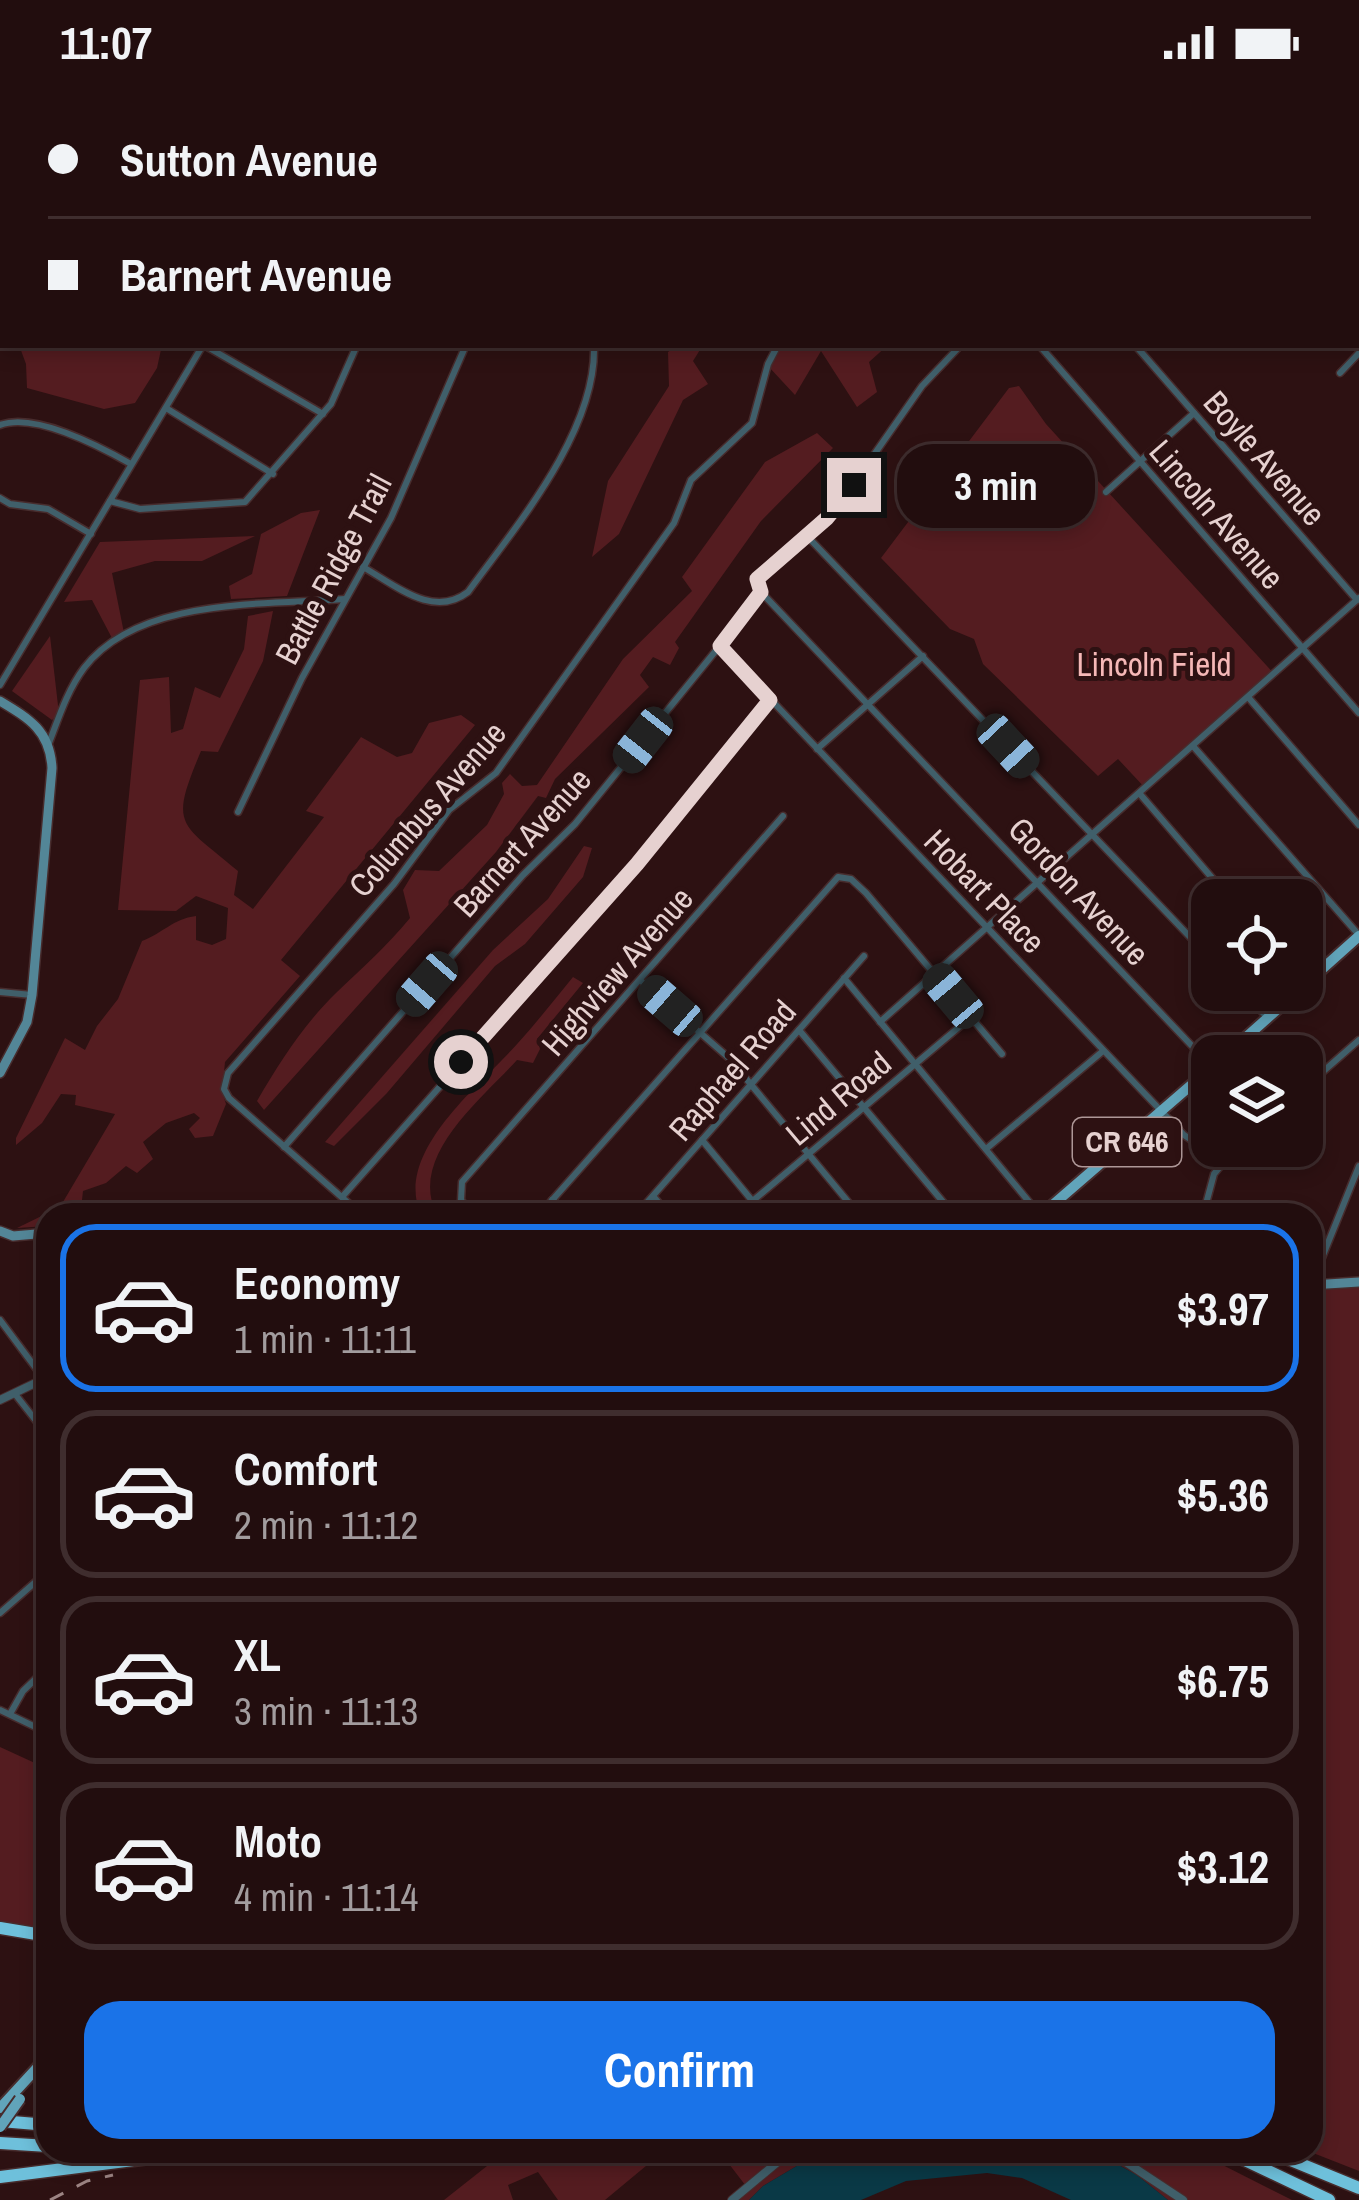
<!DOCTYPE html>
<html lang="en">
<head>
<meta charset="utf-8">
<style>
  body { margin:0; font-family:"Archivo Narrow",sans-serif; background:#2e1b1c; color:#f1f3f6; height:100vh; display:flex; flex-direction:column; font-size:45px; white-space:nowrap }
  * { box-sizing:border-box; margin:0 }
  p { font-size:39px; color:#a29c9e }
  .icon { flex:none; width:66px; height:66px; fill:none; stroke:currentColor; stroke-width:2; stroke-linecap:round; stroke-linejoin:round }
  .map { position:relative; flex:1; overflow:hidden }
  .side { position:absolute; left:36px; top:1119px; width:1287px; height:960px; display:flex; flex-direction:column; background:#220d0e; border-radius:36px; box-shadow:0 6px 18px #0003,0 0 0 3px #3f2d2e }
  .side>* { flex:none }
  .banner { position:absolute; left:0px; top:0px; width:1359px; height:264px; box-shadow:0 6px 18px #0003,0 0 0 3px #3f2d2e; display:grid; align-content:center; height:264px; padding:0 48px; background:#220d0e }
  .tools { position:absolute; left:1191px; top:795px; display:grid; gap:24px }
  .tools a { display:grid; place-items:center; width:132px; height:132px; border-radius:24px; background:#220d0e; box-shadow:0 6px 18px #0003,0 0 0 3px #3f2d2e; font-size:60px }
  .end { position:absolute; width:54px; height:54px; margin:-27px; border:15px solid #e6d1d0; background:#111; box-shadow:0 0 0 6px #111 }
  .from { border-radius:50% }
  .bubble { position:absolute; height:84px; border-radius:36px; background:#220d0e; box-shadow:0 6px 18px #0003,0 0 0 3px #3f2d2e; font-size:39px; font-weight:700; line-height:84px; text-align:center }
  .car { position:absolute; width:36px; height:72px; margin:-36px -18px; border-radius:15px; box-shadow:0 0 9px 3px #0007; background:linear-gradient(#222 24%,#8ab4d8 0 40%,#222 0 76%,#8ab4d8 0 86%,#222 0) }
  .banner b { display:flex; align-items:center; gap:42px; height:114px; font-size:45px }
  .banner b+b { border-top:3px solid #3f2d2e }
  .banner i { width:30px; height:30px; background:#f1f3f6 }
  ul { padding:21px 0 0; list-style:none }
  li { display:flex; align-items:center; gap:36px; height:168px; margin:0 24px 18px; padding:0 24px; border:6px solid #3f2d2e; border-radius:36px }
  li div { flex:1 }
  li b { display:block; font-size:45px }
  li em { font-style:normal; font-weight:700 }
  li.selected { border-color:#1a73e8 }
  li>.icon { width:108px; height:108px; stroke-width:1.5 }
  .cta { display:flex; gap:24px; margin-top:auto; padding:24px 48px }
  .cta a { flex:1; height:138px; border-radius:36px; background:#1a73e8; color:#fff; font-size:48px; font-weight:700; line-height:138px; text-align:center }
  .status { display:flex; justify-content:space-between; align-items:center; height:84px; padding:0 60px; background:#220d0e; direction:ltr }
  .status svg { height:33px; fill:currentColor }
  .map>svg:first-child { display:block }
</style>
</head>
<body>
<div class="status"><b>11:07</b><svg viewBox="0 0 49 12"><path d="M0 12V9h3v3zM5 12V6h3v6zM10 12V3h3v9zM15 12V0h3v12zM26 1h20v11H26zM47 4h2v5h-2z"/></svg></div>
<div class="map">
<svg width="1359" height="2116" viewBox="0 0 1359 2116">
  <rect width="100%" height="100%" fill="#2d1112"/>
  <g fill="#541c20">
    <polygon points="0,0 128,0 3,3 0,250"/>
    <polygon points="19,261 162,261 157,284 135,319 104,325 27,304 26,280"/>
    <polygon points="678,261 703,261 693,277 708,300 683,316 619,450 592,473 608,397 669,302 668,268"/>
    <polygon points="782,261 848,261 854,265 859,261 888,261 869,278 877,308 857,323 821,267 795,311 769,283"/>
    <polygon points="1019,302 1046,340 1276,592 1146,705 1118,675 1098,692 983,580 974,555 950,545 881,474 1009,304"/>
    <path d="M 817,349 L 833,364 L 761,437 L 675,558 L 679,564 L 670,581 L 653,573 L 640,591 L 649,603 L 555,695 L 546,714 L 538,712 L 496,768 L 264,1026 L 257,1017 C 279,979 304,940 336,909 C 362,884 387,862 410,834 L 403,806 L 415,786 L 439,787 L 487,741 L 504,710 L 502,699 L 510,690 L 522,702 L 537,701 L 623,575 L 692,507 L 682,493 L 765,378 Z"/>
    <polygon points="320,426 287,512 231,515 229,502 252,490 261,450 301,429"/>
    <polygon points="255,452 202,477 155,477 112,489 124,549 113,556 92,516 64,518 100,458"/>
    <path d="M 273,527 L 263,577 L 218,668 L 201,667 C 169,743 179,737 238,787 L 234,811 L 253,825 L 324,733 L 306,727 L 361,653 L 397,673 L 412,669 L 429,639 L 461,631 L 475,641 L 281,876 L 300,892 L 225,978 L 222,1008 L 226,1020 L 213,1052 L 195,1054 L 189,1045 L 200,1034 L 194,1029 L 166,1039 L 143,1058 L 153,1075 L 137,1089 L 126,1082 L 106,1099 L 83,1107 L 82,1116 L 126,1131 L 48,1131 L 48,1142 L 17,1144 L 60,1123 L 115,1030 L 75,1021 L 76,1011 L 61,1010 L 42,1039 L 16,1061 L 16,1054 L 65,954 L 85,966 L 97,942 L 118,915 L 142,857 C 163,849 173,835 196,832 L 196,856 L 212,861 L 226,855 L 228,824 L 196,812 L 176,827 L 118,826 L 140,596 L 169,593 L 171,649 L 183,645 L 195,603 L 220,614 L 244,565 L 248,532 Z"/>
    <polygon points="50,552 59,630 52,636 12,607"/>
    <polygon points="584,762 592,764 583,793 525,860 495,882 387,1009 334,1062 325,1058 493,866 548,815"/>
    <path d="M 573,893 L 583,899 L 537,955 L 540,965 L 533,979 L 517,976 C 482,1015 407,1073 437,1131 L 421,1131 C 393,1068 480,1002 518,959 C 537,938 555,915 573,893 Z"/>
    <polygon points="1359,1200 1359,2087 1308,2067 1311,1210 1319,1211 1320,1204"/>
    <polygon points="0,1663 48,1685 48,1850 0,1838"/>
    <polygon points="506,2067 664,2067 605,2116 558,2116 538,2088 508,2101 513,2116 444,2116"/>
    <polygon points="719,2067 822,2067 763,2102 749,2116 739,2116 749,2106"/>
    <polygon points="1093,2067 1195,2067 1292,2116 1168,2116 1137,2091"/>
  </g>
  <polygon fill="#0a3946" points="822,2067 1093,2067 1137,2091 1168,2116 1071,2116 1022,2094 987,2089 906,2097 861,2116 749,2116 763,2102"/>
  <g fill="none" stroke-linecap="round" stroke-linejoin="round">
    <defs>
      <g id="minor">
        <polyline points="1169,0 1172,3"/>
        <polyline points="281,3 282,0"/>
        <polyline points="361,3 361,0"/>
        <polyline points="567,3 567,0"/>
        <polyline points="703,3 704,0"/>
        <polyline points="847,3 848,0"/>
        <polyline points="1254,3 1257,0"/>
        <polyline points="1356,207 1359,211"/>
        <polyline points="204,261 323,330"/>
        <polyline points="1039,261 1359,629"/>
        <polyline points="1135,261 1357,516"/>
        <polyline points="1340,289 1359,269"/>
        <polyline points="166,324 273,390"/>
        <path d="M 0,341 C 35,328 99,362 131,380"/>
        <polyline points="1106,408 1194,329"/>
        <polyline points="0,414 10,420 48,425 91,450"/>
        <polyline points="110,417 140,425 245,418 331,320 357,261"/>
        <polyline points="807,452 1212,876"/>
        <path d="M 363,483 C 395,501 433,535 468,508 C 517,441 597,347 594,261"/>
        <polyline points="761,508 1212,983"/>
        <polyline points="720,562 1184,1051 1223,1077"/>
        <polyline points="0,601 203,261"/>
        <polyline points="1248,613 1359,741"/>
        <path d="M 49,659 C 59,633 67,607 84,584 C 138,513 265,521 345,515"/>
        <polyline points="1193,662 1359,851"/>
        <polyline points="817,665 923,572"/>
        <polyline points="1140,710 1231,816"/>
        <polyline points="238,728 302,594 391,434 466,261"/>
        <polyline points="844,894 1040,1131"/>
        <polyline points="640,896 729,974 859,1131"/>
        <polyline points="1241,906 1268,934"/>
        <polyline points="0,908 32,911"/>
        <polyline points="880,938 1359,514"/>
        <polyline points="799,946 954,1131"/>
        <polyline points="1302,1006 1359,956"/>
        <polyline points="702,1056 764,1131"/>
        <polyline points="284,1063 523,791 575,740 757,516 761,508 757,495 843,415 922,302 961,261"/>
        <polyline points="986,1065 1103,967"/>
        <polyline points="653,1112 669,1131"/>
        <polyline points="342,1113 616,804 770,616"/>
        <polyline points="552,1116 572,1131"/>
        <polyline points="362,1131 229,1014 224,1005 228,989 394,800 449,726 496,689 674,439 691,396 752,339 768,280 778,261"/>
        <polyline points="473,1131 461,1116 462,1098 783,732"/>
        <polyline points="539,1131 838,793 851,795 866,809 1002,970"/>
        <polyline points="636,1131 864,872"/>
        <polyline points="736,1131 971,933"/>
        <polyline points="1203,1131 1214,1090 1237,1062"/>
        <polyline points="1311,1201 1359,1082"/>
        <polyline points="0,1236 44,1295"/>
        <polyline points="15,1310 48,1352"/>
        <polyline points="0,1529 48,1487"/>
        <polyline points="0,1626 48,1649"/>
        <polyline points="10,1630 23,1607 48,1583"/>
      </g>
      <g id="tertiary">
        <polyline points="0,1316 48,1293"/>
        <polyline points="1109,2067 1183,2116"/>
        <polyline points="732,2116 791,2067"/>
      </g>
      <g id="secondary">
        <path d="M 0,617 C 30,635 50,647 52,684 L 32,911 L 27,938 L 0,989"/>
        <polyline points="0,1147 13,1152 48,1149"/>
        <polyline points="1311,1201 1359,1198"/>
      </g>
      <g id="primary">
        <polyline points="1302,903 1359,852"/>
        <polyline points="1225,972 1299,906"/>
        <polyline points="1041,1131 1212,983"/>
        <polyline points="0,2024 48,1972"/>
      </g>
      <g id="motorway">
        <polyline points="0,1844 48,1852"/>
        <polyline points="0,2037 48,2041"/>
        <polyline points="0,2059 48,2062"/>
        <polyline points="1226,2067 1329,2116"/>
        <polyline points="1269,2067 1359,2104"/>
        <polyline points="0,2093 204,2067"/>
      </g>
    </defs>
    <use href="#minor" stroke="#472c2d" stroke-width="9"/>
    <use href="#tertiary" stroke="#472c2d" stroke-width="10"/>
    <use href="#secondary" stroke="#472c2d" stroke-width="12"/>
    <use href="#primary" stroke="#472c2d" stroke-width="14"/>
    <use href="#motorway" stroke="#472c2d" stroke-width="15"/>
    <use href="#minor" stroke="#405f6a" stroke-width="6"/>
    <use href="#tertiary" stroke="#405f6a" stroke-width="8"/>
    <use href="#secondary" stroke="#538697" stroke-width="9"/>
    <use href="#primary" stroke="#61a4ba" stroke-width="10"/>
    <use href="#motorway" stroke="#6ec0db" stroke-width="12"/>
    <polyline stroke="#9c8483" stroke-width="3" stroke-dasharray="15 15" stroke-linecap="butt" points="50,2116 87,2097 113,2091"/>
    <defs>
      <polyline id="primary-bridge" points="0,2043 20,2015"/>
    </defs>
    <use href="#primary-bridge" stroke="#472c2d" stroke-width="14" stroke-linecap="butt"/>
    <use href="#primary-bridge" stroke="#61a4ba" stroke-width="10"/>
  </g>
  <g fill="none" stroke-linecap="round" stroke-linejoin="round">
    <polyline stroke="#e6d1d0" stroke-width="15" points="461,978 637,780 770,616 720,562 761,508 757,495 827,434 854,401"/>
  </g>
  <g text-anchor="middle" stroke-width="10" stroke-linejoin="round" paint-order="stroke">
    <rect fill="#2d1112" stroke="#ae9797" stroke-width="3" x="1073" y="1034" width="108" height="48" rx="9"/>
    <g font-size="30" font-weight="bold" fill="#e6d1d0">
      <text x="1127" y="1068">CR 646</text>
    </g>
    <g font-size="33" fill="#e6d1d0" stroke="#2d1112">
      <text transform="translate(1265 374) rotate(49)" y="12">Boyle Avenue</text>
      <text transform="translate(1217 430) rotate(49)" y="12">Lincoln Avenue</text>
      <text transform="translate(333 485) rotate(-62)" y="12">Battle Ridge Trail</text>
      <text transform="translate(427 725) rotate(-49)" y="12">Columbus Avenue</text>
      <text transform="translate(522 758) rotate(-48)" y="12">Barnert Avenue</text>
      <text transform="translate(985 807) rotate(46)" y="12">Hobart Place</text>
      <text transform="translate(1079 807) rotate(47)" y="12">Gordon Avenue</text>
      <text transform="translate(617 887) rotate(-49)" y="12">Highview Avenue</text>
      <text transform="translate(732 986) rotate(-49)" y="12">Raphael Road</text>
      <text transform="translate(838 1014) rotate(-40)" y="12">Lind Road</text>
    </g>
    <g font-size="33" fill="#f5b8b7" stroke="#2d1112">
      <text x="1154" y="592">Lincoln Field</text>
    </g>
  </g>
</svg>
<div class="tools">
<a><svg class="icon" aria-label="locate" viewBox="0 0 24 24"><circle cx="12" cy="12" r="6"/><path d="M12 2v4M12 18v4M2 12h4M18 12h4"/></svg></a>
<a><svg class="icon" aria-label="layers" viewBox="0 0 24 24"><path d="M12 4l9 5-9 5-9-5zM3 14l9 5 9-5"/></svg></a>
</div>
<i class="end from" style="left:461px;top:978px"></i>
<i class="end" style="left:854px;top:401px"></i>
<div class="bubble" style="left:897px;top:360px;width:198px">3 min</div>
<i class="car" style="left:643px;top:656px;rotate:218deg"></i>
<i class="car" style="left:1008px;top:662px;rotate:137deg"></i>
<i class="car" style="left:427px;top:900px;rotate:221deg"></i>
<i class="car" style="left:953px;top:912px;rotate:320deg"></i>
<i class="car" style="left:670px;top:922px;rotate:311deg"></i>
<div class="banner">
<b><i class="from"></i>Sutton Avenue</b>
<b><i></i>Barnert Avenue</b>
</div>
<section class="side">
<ul>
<li class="selected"><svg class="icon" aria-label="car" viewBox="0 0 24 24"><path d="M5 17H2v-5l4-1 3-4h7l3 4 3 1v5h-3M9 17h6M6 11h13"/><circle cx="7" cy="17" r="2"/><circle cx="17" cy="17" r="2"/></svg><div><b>Economy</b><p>1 min · 11:11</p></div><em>$3.97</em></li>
<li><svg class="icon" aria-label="car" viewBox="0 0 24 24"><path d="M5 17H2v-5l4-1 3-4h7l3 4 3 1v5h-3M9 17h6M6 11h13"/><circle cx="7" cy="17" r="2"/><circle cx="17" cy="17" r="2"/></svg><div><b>Comfort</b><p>2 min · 11:12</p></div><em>$5.36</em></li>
<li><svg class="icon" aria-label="car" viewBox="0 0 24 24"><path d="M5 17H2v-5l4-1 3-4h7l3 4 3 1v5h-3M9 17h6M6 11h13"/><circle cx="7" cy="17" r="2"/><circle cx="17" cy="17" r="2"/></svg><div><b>XL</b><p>3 min · 11:13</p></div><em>$6.75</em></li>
<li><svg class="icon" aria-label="car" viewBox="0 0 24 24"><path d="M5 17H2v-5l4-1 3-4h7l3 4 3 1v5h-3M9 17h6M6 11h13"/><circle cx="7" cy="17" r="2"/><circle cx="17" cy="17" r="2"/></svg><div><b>Moto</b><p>4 min · 11:14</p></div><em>$3.12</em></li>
</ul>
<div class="cta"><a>Confirm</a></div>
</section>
</div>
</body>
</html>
